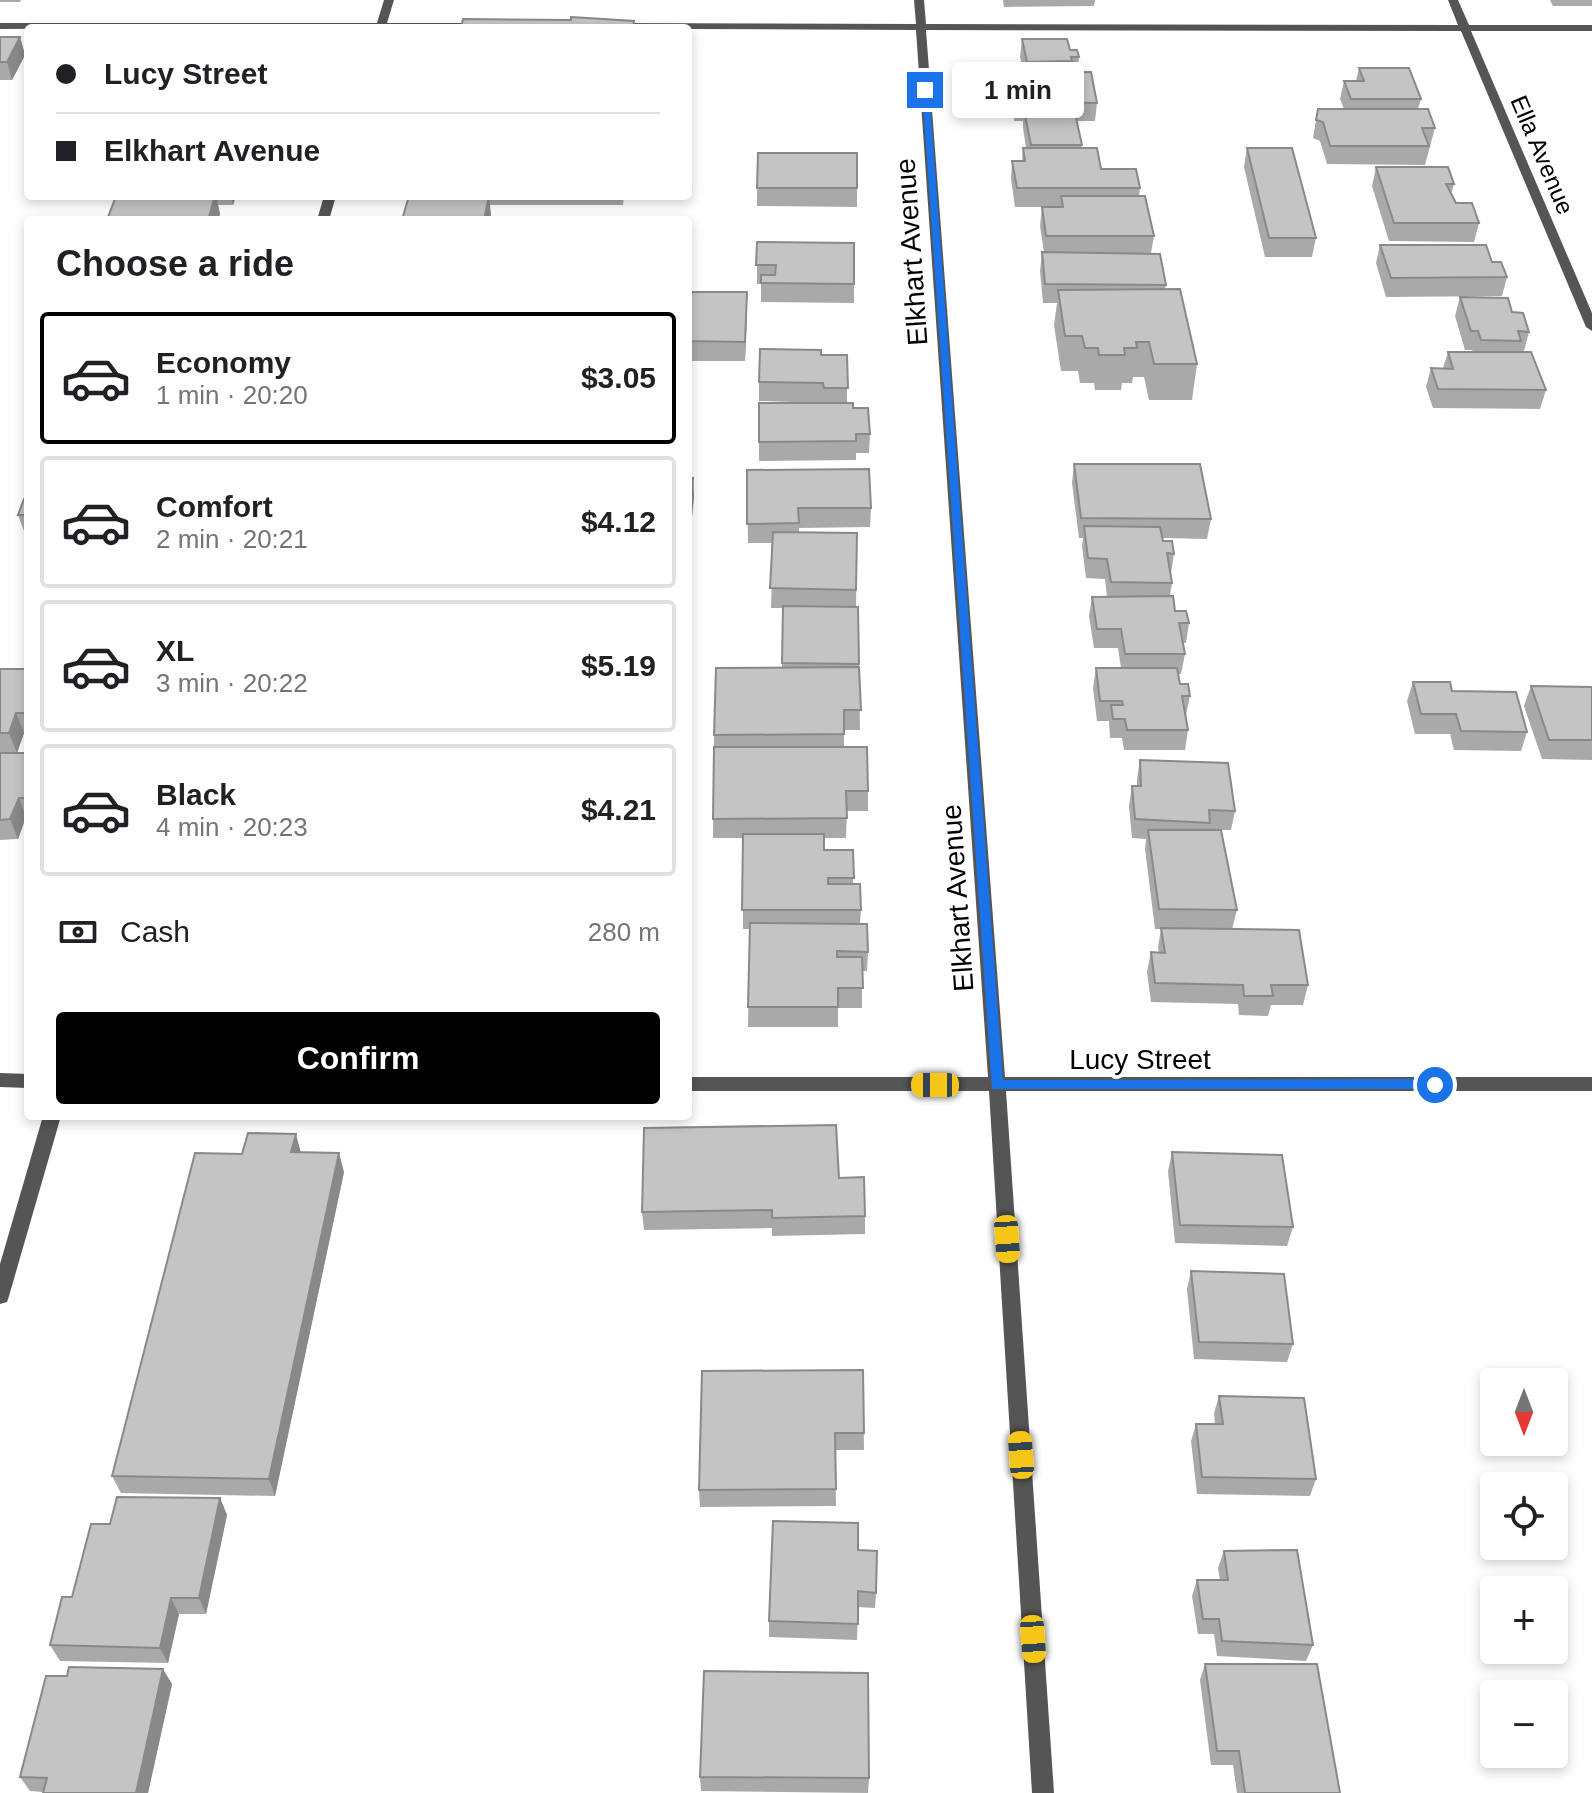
<!DOCTYPE html>
<html lang="en">
<head>
<meta charset="utf-8">
<style>
  body { margin:0; font-family:Arial,sans-serif; background:#f2f2f2; color:#202124; height:100vh; display:flex; flex-direction:column; font-size:30px; white-space:nowrap }
  * { box-sizing:border-box; margin:0 }
  p { font-size:26px; color:#757577 }
  .icon { flex:none; width:44px; height:44px; fill:none; stroke:currentColor; stroke-width:2; stroke-linecap:round; stroke-linejoin:round }
  .map { position:relative; flex:1; overflow:hidden }
  .details { position:absolute; left:24px; top:216px; width:668px; height:904px; display:flex; flex-direction:column; background:#fff; border-radius:8px; box-shadow:0 4px 12px #0003 }
  .details>* { flex:none }
  .banner { position:absolute; left:24px; top:24px; width:668px; height:176px; border-radius:8px; box-shadow:0 4px 12px #0003; display:grid; align-content:center; height:176px; padding:0 32px; background:#fff }
  .needle { width:52px; rotate:180deg }
  .controls { position:absolute; left:1480px; top:1368px; display:grid; gap:16px }
  .controls a { display:grid; place-items:center; width:88px; height:88px; border-radius:8px; background:#fff; box-shadow:0 4px 12px #0003; font-size:40px }
  .end { position:absolute; width:36px; height:36px; margin:-18px; border:10px solid #1a73e8; background:#fff; box-shadow:0 0 0 4px #fff }
  .from { border-radius:50% }
  .bubble { position:absolute; height:56px; border-radius:8px; background:#fff; box-shadow:0 4px 12px #0003; font-size:26px; font-weight:600; line-height:56px; text-align:center }
  .car { position:absolute; width:24px; height:48px; margin:-24px -12px; border-radius:10px; box-shadow:0 0 6px 2px #0007; background:linear-gradient(#f5c518 24%,#345 0 40%,#f5c518 0 76%,#345 0 86%,#f5c518 0) }
  .banner b { display:flex; align-items:center; gap:28px; height:76px; font-size:30px }
  .banner b+b { border-top:2px solid #e0e0e0 }
  .banner i { width:20px; height:20px; background:#202124 }
  ul { padding:0; list-style:none }
  li { display:flex; align-items:center; gap:24px; height:132px; margin:0 16px 12px; padding:0 16px; border:4px solid #e0e0e0; border-radius:8px }
  li div { flex:1 }
  li b { display:block; font-size:30px }
  li em { font-style:normal; font-weight:600 }
  li.selected { border-color:#000 }
  li>.icon { width:72px; height:72px; stroke-width:1.5 }
  h2 { padding:0 32px; font-size:36px; line-height:96px }
  .pay { display:flex; align-items:center; gap:20px; height:88px; padding:0 32px; font-size:30px }
  .pay p { margin-inline-start:auto }
  .action { display:flex; gap:16px; margin-top:auto; padding:16px 32px }
  .action a { flex:1; height:92px; border-radius:8px; background:#000; color:#fff; font-size:32px; font-weight:600; line-height:92px; text-align:center }
  .map>svg:first-child { display:block }
</style>
</head>
<body>
<div class="map">
<svg width="1592" height="1793" viewBox="0 0 1592 1793">
  <rect width="100%" height="100%" fill="#fff"/>
  <g fill="none" stroke-linecap="round" stroke-linejoin="round">
    <g fill="#555" fill-rule="evenodd">
      <polygon points="384,0 394,0 387,23 482,23 487,26 0,29 0,23 377,23"/>
      <polygon points="914,0 924,0 926,24 1458,25 1448,0 1458,0 1469,25 1592,25 1592,31 1471,31 1592,313 1592,331 1586,327 1461,31 926,30 1005,1077 1592,1077 1592,1091 1006,1091 1054,1793 1032,1793 989,1091 688,1091 688,1077 988,1077 916,30 688,29 609,26 614,23 916,24"/>
      <polygon points="324,196 336,196 329,220 317,220"/>
      <polygon points="0,1073 28,1074 28,1088 0,1087"/>
      <polygon points="43,1116 61,1116 9,1296 7,1302 0,1304 0,1264"/>
    </g>
  </g>
  <g fill="#a9a9a9">
    <polygon points="0,0 21,0 20,2 0,2"/>
    <polygon points="1003,0 1095,0 1094,6 1004,7"/>
    <polygon points="1550,0 1592,0 1592,6 1553,6"/>
    <polygon points="0,37 20,37 25,55 12,80 0,80"/>
    <polygon points="1022,39 1070,50 1079,57 1077,73 1097,103 1095,121 1077,121 1082,148 1101,169 1140,188 1139,196 1154,236 1151,253 1166,285 1165,289 1197,364 1192,400 1149,400 1144,377 1133,377 1132,383 1122,383 1121,390 1095,390 1094,383 1080,383 1078,371 1061,371 1054,325 1057,303 1043,303 1040,271 1042,252 1044,252 1040,226 1042,207 1060,207 1015,207 1011,179 1012,161 1022,161 1023,148 1026,148 1023,128 1023,121 1014,121 1017,73 1024,73 1020,57"/>
    <polygon points="1359,68 1421,99 1418,109 1435,128 1425,165 1327,164 1320,141 1313,138 1318,109 1344,109 1340,99 1344,81 1356,81"/>
    <polygon points="1247,148 1316,238 1312,257 1265,257 1244,167"/>
    <polygon points="857,153 857,207 757,206 757,188"/>
    <polygon points="1376,167 1454,184 1451,194 1456,203 1479,223 1474,242 1389,241 1372,186"/>
    <polygon points="116,196 236,196 233,205 218,205 220,214 218,220 107,220"/>
    <polygon points="409,196 624,196 623,205 489,205 491,215 490,220 402,220"/>
    <polygon points="757,242 854,284 854,303 761,302 761,284 757,284"/>
    <polygon points="1380,245 1492,262 1507,277 1502,296 1386,297 1376,263"/>
    <polygon points="688,292 747,311 745,361 688,361"/>
    <polygon points="1460,297 1512,312 1529,332 1524,351 1518,351 1518,352 1546,390 1540,409 1433,408 1426,387 1431,368 1443,368 1448,352 1473,352 1472,350 1465,350 1455,316"/>
    <polygon points="821,355 847,355 847,403 853,408 870,434 869,453 856,453 856,460 759,461 759,403 823,403 759,401 759,382"/>
    <polygon points="1074,464 1211,519 1207,539 1162,538 1163,541 1174,554 1171,573 1172,583 1170,596 1175,611 1189,623 1186,643 1182,643 1185,654 1181,674 1178,674 1180,684 1190,696 1186,715 1188,730 1185,750 1124,750 1122,738 1110,738 1109,721 1097,721 1093,688 1096,668 1121,668 1118,648 1094,648 1089,616 1092,597 1107,597 1105,579 1086,578 1082,546 1083,538 1079,538 1072,483"/>
    <polygon points="747,470 871,508 870,527 799,528 799,532 857,533 856,607 858,607 860,730 844,730 844,747 868,791 868,811 847,811 846,838 824,838 824,850 853,850 853,884 861,910 860,924 868,952 867,971 862,971 862,1008 838,1008 838,1027 748,1027 750,929 743,929 743,838 713,838 714,735 782,668 783,608 771,608 773,543 748,543"/>
    <polygon points="688,478 693,478 694,497 690,535 688,535"/>
    <polygon points="28,499 28,534 25,534 18,515"/>
    <polygon points="0,669 28,669 28,733 24,733 17,753 0,753"/>
    <polygon points="1413,682 1452,691 1527,732 1521,751 1454,750 1450,734 1415,734 1407,701"/>
    <polygon points="1531,686 1592,687 1592,760 1542,759 1524,706"/>
    <polygon points="0,753 28,753 28,817 26,817 18,839 0,840"/>
    <polygon points="1140,760 1235,811 1231,830 1209,830 1237,910 1232,929 1308,985 1303,1005 1271,1005 1268,1016 1239,1015 1238,1004 1151,1002 1147,972 1151,952 1159,953 1158,947 1161,929 1155,929 1145,849 1146,839 1132,838 1129,806 1132,786 1137,786 1137,779"/>
    <polygon points="301,1152 344,1172 275,1496 121,1493 112,1476"/>
    <polygon points="1172,1152 1293,1227 1287,1246 1175,1243 1168,1171"/>
    <polygon points="839,1178 865,1216 865,1234 772,1236 772,1228 644,1230 642,1212"/>
    <polygon points="1191,1271 1293,1344 1287,1362 1194,1359 1187,1289"/>
    <polygon points="863,1370 864,1450 835,1450 836,1506 700,1507 699,1490"/>
    <polygon points="1219,1396 1316,1479 1310,1496 1197,1494 1191,1441 1196,1424 1215,1424 1214,1413"/>
    <polygon points="220,1498 227,1515 206,1614 179,1614 168,1663 60,1661 50,1645 72,1597 110,1524"/>
    <polygon points="858,1550 876,1593 875,1608 858,1607 857,1640 769,1637 769,1621"/>
    <polygon points="1224,1551 1313,1645 1306,1661 1217,1656 1214,1634 1198,1634 1192,1596 1197,1580 1220,1580 1218,1568"/>
    <polygon points="1205,1664 1340,1793 1237,1793 1233,1765 1211,1765 1200,1680"/>
    <polygon points="172,1684 148,1793 43,1793 43,1792 30,1791 20,1777"/>
    <polygon points="700,1777 869,1778 868,1793 701,1791"/>
  </g>
  <g fill="#898989">
    <polygon points="20,37 25,55 12,80 7,62"/>
    <polygon points="216,196 220,214 218,220 208,220"/>
    <polygon points="231,196 236,196 233,205"/>
    <polygon points="489,196 491,215 490,220 484,220"/>
    <polygon points="747,292 747,311 745,361 745,342"/>
    <polygon points="693,478 694,497 690,535 689,515"/>
    <polygon points="16,713 24,733 17,753 9,733"/>
    <polygon points="19,798 26,817 18,839 10,819"/>
    <polygon points="296,1134 301,1153 291,1152"/>
    <polygon points="339,1153 344,1172 275,1496 269,1479"/>
    <polygon points="220,1498 227,1515 206,1614 199,1598"/>
    <polygon points="171,1598 179,1614 168,1663 160,1648"/>
    <polygon points="163,1669 172,1684 148,1793 136,1793"/>
  </g>
  <g fill="#c4c4c4" stroke="#898989" stroke-width="2">
    <polygon points="571,17 634,21 633,28 461,28 463,19 571,20"/>
    <polygon points="0,37 20,37 7,62 0,62"/>
    <polygon points="1022,39 1067,39 1070,50 1077,50 1079,57 1071,57 1072,61 1027,62"/>
    <polygon points="1359,68 1409,68 1421,99 1351,99 1344,81 1364,81"/>
    <polygon points="1091,72 1097,103 1016,102 1017,73"/>
    <polygon points="1074,109 1082,145 1031,145 1024,110"/>
    <polygon points="1318,109 1428,109 1435,128 1422,128 1429,146 1330,146 1323,122 1316,120"/>
    <polygon points="1023,148 1097,148 1101,169 1136,169 1140,188 1017,188 1012,161 1025,161"/>
    <polygon points="1247,148 1292,148 1316,238 1269,238"/>
    <polygon points="758,153 857,153 857,188 757,188"/>
    <polygon points="1376,167 1448,167 1454,184 1446,184 1456,203 1472,203 1479,223 1394,223"/>
    <polygon points="116,196 215,196 208,220 107,220"/>
    <polygon points="409,196 489,196 484,220 402,220"/>
    <polygon points="1061,196 1145,196 1154,236 1046,236 1042,207 1063,207"/>
    <polygon points="757,242 854,243 854,284 761,283 761,275 775,275 776,265 756,265"/>
    <polygon points="1380,245 1486,245 1492,262 1501,262 1507,277 1391,278"/>
    <polygon points="1042,252 1160,254 1166,285 1045,284"/>
    <polygon points="1180,289 1197,364 1154,364 1149,342 1136,342 1137,348 1124,348 1125,355 1099,355 1098,348 1085,348 1082,336 1065,336 1058,290"/>
    <polygon points="688,292 747,292 745,342 688,341"/>
    <polygon points="1460,297 1508,298 1512,312 1523,313 1529,332 1518,331 1521,341 1481,340 1478,331 1471,331"/>
    <polygon points="760,349 821,350 821,355 847,355 848,388 824,388 823,383 759,382"/>
    <polygon points="1448,352 1531,352 1546,390 1438,389 1431,368 1453,369"/>
    <polygon points="759,403 853,403 853,408 868,408 870,434 856,434 856,441 759,442"/>
    <polygon points="1074,464 1200,464 1211,519 1081,518"/>
    <polygon points="869,469 871,508 798,508 799,523 747,524 747,470"/>
    <polygon points="688,478 693,478 689,515 688,515"/>
    <polygon points="24,499 28,499 28,515 18,515"/>
    <polygon points="1084,526 1160,527 1163,541 1172,541 1174,554 1167,553 1172,583 1111,582 1107,559 1088,558"/>
    <polygon points="773,532 857,533 856,590 770,588"/>
    <polygon points="1173,596 1175,611 1186,611 1189,623 1179,623 1185,654 1125,654 1121,629 1097,629 1092,597"/>
    <polygon points="783,606 858,607 859,664 782,663"/>
    <polygon points="859,667 861,710 844,710 844,734 714,735 716,668"/>
    <polygon points="1096,668 1177,668 1180,684 1188,684 1190,696 1182,696 1188,730 1127,730 1125,719 1113,719 1111,705 1123,705 1122,701 1100,701"/>
    <polygon points="0,669 28,669 28,713 16,713 9,733 0,733"/>
    <polygon points="1413,682 1450,682 1452,691 1516,692 1527,732 1461,731 1456,714 1421,714"/>
    <polygon points="1531,686 1592,687 1592,740 1549,740"/>
    <polygon points="714,747 867,747 868,791 846,791 847,818 713,819"/>
    <polygon points="0,753 28,753 28,798 19,798 10,819 0,820"/>
    <polygon points="1140,760 1228,763 1235,811 1209,810 1210,823 1135,819 1132,786 1141,786"/>
    <polygon points="1148,830 1221,830 1237,910 1159,909"/>
    <polygon points="743,834 824,834 824,850 853,850 854,878 828,878 828,884 860,884 861,910 742,910"/>
    <polygon points="750,923 867,924 868,952 837,951 837,957 862,957 863,988 838,988 838,1007 748,1007"/>
    <polygon points="1161,928 1299,930 1308,985 1271,985 1273,996 1244,996 1243,985 1155,983 1151,952 1165,953"/>
    <polygon points="836,1125 839,1178 864,1177 865,1216 772,1218 772,1210 642,1212 644,1128"/>
    <polygon points="248,1133 296,1134 291,1152 339,1153 269,1479 112,1476 195,1153 242,1154"/>
    <polygon points="1172,1152 1282,1155 1293,1227 1180,1225"/>
    <polygon points="1191,1271 1284,1274 1293,1344 1199,1342"/>
    <polygon points="863,1370 864,1433 835,1433 836,1489 699,1490 702,1371"/>
    <polygon points="1219,1396 1304,1398 1316,1479 1202,1477 1196,1424 1223,1424"/>
    <polygon points="117,1497 220,1498 199,1598 171,1598 160,1648 50,1645 62,1597 72,1597 91,1524 110,1524"/>
    <polygon points="773,1521 858,1523 858,1550 877,1551 876,1593 858,1591 858,1624 769,1621"/>
    <polygon points="1297,1550 1313,1645 1222,1641 1219,1619 1203,1619 1197,1580 1228,1580 1224,1551"/>
    <polygon points="1205,1664 1317,1664 1340,1793 1245,1793 1239,1751 1217,1751"/>
    <polygon points="69,1667 163,1669 136,1793 43,1793 47,1778 20,1777 46,1676 67,1676"/>
    <polygon points="704,1671 868,1673 869,1778 700,1777"/>
  </g>
  <polygon fill="#1a73e8" points="922,88 929,90 1003,1080 1435,1079 1440,1081 1440,1089 992,1089"/>
  <g text-anchor="middle" stroke-width="8" stroke-linejoin="round" paint-order="stroke">
    <g font-size="24" fill="#000" stroke="#fff">
      <text transform="translate(1542 155) rotate(67)" y="8">Ella Avenue</text>
    </g>
    <g font-size="28" fill="#000" stroke="#fff">
      <text transform="translate(911 252) rotate(-94)" y="10">Elkhart Avenue</text>
      <text transform="translate(957 898) rotate(-94)" y="10">Elkhart Avenue</text>
      <text x="1140" y="1069">Lucy Street</text>
    </g>
  </g>
</svg>
<div class="controls">
<a><svg class="needle" viewBox="-14 -14 28 28"><path d="M0-13l5 13h-10z" fill="#e53935"/><path d="M0 13l5-13h-10z" fill="#757577"/></svg></a>
<a><svg class="icon" aria-label="locate" viewBox="0 0 24 24"><circle cx="12" cy="12" r="6"/><path d="M12 2v4M12 18v4M2 12h4M18 12h4"/></svg></a>
<a>+</a>
<a>−</a>
</div>
<i class="end from" style="left:1435px;top:1085px"></i>
<i class="end" style="left:925px;top:90px"></i>
<div class="bubble" style="left:952px;top:62px;width:132px">1 min</div>
<i class="car" style="left:935px;top:1085px;rotate:270deg"></i>
<i class="car" style="left:1007px;top:1239px;rotate:176deg"></i>
<i class="car" style="left:1021px;top:1455px;rotate:356deg"></i>
<i class="car" style="left:1033px;top:1639px;rotate:176deg"></i>
<div class="banner">
<b><i class="from"></i>Lucy Street</b>
<b><i></i>Elkhart Avenue</b>
</div>
<section class="details">
<h2>Choose a ride</h2>
<ul>
<li class="selected"><svg class="icon" aria-label="car" viewBox="0 0 24 24"><path d="M5 17H2v-5l4-1 3-4h7l3 4 3 1v5h-3M9 17h6M6 11h13"/><circle cx="7" cy="17" r="2"/><circle cx="17" cy="17" r="2"/></svg><div><b>Economy</b><p>1 min · 20:20</p></div><em>$3.05</em></li>
<li><svg class="icon" aria-label="car" viewBox="0 0 24 24"><path d="M5 17H2v-5l4-1 3-4h7l3 4 3 1v5h-3M9 17h6M6 11h13"/><circle cx="7" cy="17" r="2"/><circle cx="17" cy="17" r="2"/></svg><div><b>Comfort</b><p>2 min · 20:21</p></div><em>$4.12</em></li>
<li><svg class="icon" aria-label="car" viewBox="0 0 24 24"><path d="M5 17H2v-5l4-1 3-4h7l3 4 3 1v5h-3M9 17h6M6 11h13"/><circle cx="7" cy="17" r="2"/><circle cx="17" cy="17" r="2"/></svg><div><b>XL</b><p>3 min · 20:22</p></div><em>$5.19</em></li>
<li><svg class="icon" aria-label="car" viewBox="0 0 24 24"><path d="M5 17H2v-5l4-1 3-4h7l3 4 3 1v5h-3M9 17h6M6 11h13"/><circle cx="7" cy="17" r="2"/><circle cx="17" cy="17" r="2"/></svg><div><b>Black</b><p>4 min · 20:23</p></div><em>$4.21</em></li>
</ul>
<div class="pay"><svg class="icon" aria-label="cash" viewBox="0 0 24 24"><path d="M3 7h18v10H3z"/><circle cx="12" cy="12" r="2"/></svg>Cash<p>280 m</p></div>
<div class="action"><a>Confirm</a></div>
</section>
</div>
</body>
</html>
